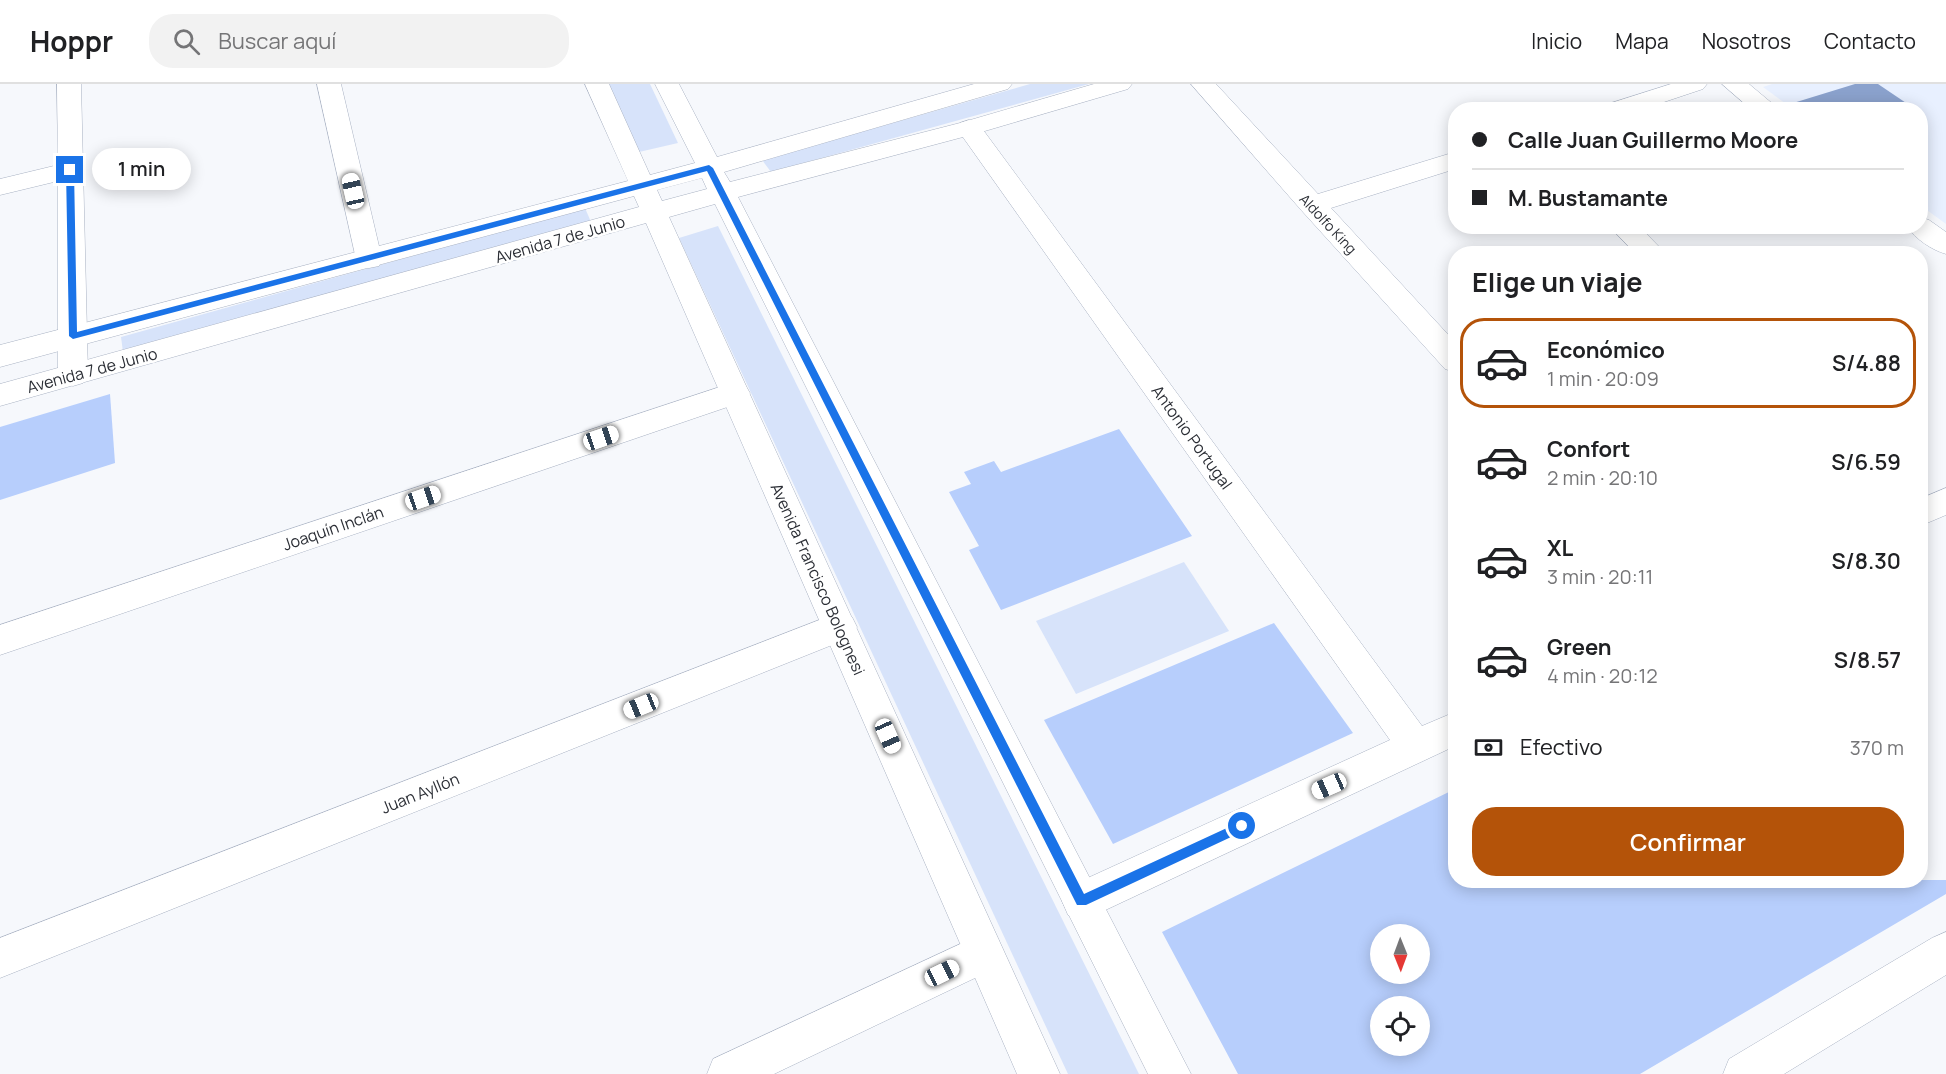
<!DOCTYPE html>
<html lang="es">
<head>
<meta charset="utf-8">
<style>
  body { margin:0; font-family:Manrope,sans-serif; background:#f2f2f2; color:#202124; height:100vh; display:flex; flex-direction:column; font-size:22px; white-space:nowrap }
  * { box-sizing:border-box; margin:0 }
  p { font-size:20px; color:#757577 }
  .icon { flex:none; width:33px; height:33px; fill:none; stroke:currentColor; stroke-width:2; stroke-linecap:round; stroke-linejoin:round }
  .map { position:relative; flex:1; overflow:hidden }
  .side { position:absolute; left:1448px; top:162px; width:480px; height:642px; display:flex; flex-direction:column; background:#fff; border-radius:24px; box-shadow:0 3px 15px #0003 }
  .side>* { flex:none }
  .top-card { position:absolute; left:1448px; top:18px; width:480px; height:132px; border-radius:24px; box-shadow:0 3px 15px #0003; display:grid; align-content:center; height:132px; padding:0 24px; background:#fff }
  .needle { width:39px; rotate:179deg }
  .fabs { position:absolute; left:1370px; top:840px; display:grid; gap:12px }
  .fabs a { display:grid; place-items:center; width:60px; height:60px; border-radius:50%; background:#fff; box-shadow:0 3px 15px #0003; font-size:30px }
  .end { position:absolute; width:27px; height:27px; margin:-14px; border:8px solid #1a73e8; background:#fff; box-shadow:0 0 0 3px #fff }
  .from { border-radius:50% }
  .bubble { position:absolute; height:42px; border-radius:21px; background:#fff; box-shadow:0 3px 15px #0003; font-size:20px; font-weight:600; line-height:42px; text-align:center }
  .car { position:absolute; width:18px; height:36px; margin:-18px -9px; border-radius:8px; box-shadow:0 0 4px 2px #0007; background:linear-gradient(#fff 24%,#345 0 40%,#fff 0 76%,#345 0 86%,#fff 0) }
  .top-card b { display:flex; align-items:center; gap:21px; height:57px; font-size:22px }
  .top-card b+b { border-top:2px solid #e0e0e0 }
  .top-card i { width:15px; height:15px; background:#202124 }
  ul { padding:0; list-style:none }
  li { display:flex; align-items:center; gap:18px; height:90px; margin:0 12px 9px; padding:0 12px; border:3px solid transparent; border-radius:24px }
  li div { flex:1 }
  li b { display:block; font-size:22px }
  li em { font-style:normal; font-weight:600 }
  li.current { border-color:#b45309 }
  li>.icon { width:54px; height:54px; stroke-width:1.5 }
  h2 { padding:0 24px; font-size:27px; line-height:72px }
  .pay { display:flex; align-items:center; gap:15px; height:66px; padding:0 24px; font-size:22px }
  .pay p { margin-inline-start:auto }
  .cta { display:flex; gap:12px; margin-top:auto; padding:12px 24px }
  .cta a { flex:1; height:69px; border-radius:24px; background:#b45309; color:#fff; font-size:24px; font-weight:600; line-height:69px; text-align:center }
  header { display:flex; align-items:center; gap:36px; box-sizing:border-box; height:84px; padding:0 30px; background:#fff; border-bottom:2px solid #e0e0e0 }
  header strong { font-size:28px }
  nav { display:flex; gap:33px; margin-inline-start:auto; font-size:21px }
  .search { width:420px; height:54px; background:#f2f2f2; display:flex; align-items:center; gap:15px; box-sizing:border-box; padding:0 21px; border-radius:24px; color:#757577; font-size:22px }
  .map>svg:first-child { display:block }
</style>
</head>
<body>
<header>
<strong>Hoppr</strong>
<div class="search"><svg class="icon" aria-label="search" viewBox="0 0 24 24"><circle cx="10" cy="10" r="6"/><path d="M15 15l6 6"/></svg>Buscar aquí</div>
<nav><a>Inicio</a><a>Mapa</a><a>Nosotros</a><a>Contacto</a></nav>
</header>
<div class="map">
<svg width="1946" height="990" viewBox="0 0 1946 990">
  <rect width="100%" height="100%" fill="#f6f8fc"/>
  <polygon fill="#e8f0ff" points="1772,0 1946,0 1946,140 1920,121 1920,26 1793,25 1763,3"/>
  <g fill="#d7e3fa">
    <polygon points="607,0 650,0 678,59 639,68"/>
    <polygon points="1030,0 1089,0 771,88 762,76"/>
    <polygon points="585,124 591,138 123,268 121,253"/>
    <polygon points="718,142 1139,990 1068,990 679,154"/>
    <polygon points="1184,478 1229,547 1076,610 1036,537"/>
  </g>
  <polygon fill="#8ba2cd" points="1855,0 1878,0 1915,25 1797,26 1790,20"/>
  <g fill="#b7cefc" fill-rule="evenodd">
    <polygon points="110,310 115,379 0,416 0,343"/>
    <polygon points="1119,345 1192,452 1001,526 969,466 979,462 949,408 971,400 964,388 994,377 1001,388"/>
    <polygon points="1274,539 1353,649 1113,760 1044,636"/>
    <path d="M 1455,705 L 1455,796 L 1946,796 L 1946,810 L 1640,990 L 1238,990 L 1162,848 ZM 1380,850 L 1419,850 L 1419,890 L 1380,890 ZM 1380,922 L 1419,922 L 1419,962 L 1380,962 Z"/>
  </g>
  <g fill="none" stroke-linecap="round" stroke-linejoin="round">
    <defs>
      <g id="street">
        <polygon points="57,0 81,0 88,291 83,299 73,302 63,299 58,291 58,97 0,111 0,95 58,81"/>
        <polygon points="317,0 341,0 382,175 379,182 369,184 359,182 356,175"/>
        <polygon points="1191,0 1216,0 1318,110 1455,68 1455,85 1331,124 1455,258 1455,288 1445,285 1302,127"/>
        <polygon points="1671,0 1707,0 1703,5 1640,26 1602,26 1605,21"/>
        <polygon points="1722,0 1749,0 1780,26 1752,26"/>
        <polygon points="969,36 978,39 1422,642 1455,628 1455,662 1082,837 1068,831 1062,817 1068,803 1390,656 960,49 957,44 960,39"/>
        <path d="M 1920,133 L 1929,136 L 1946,148 L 1946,170 C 1932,166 1915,155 1907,142 L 1920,142 Z"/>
        <polygon points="1609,142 1639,142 1666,170 1636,170"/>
        <polygon points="735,298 745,301 750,309 745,317 0,571 0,541"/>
        <polygon points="1946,404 1946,431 1920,442 1920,415"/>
        <polygon points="840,528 852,533 857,543 852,553 0,894 0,854"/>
        <polygon points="1946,848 1946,891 1784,990 1723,990 1729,975 1932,854"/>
        <polygon points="984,849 998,855 1004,869 998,883 774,990 707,990 713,975"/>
      </g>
      <path id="secondary" d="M 585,0 L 609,0 L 650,91 L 695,79 L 655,0 L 679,0 L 717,73 L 974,0 L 1012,0 L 1008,5 L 724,88 L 730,98 L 960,39 L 1094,0 L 1132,0 L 1128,5 L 978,49 L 738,113 L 1191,990 L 1148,990 L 715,120 L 669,133 L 1060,990 L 1017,990 L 646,139 L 0,322 L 0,300 L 639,123 L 634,112 L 0,283 L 0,261 L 628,97 ZM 702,94 L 707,105 L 662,117 L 657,106 Z"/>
    </defs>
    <use href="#street" stroke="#a9b2c3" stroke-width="1"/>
    <use href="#secondary" stroke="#a9b2c3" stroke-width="1"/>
    <use href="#street" fill="#fff" fill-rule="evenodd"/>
    <use href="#secondary" fill="#fff" fill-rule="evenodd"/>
  </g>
  <polygon fill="#1a73e8" points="709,81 713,84 1084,810 1242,737 1248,742 1246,746 1086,821 1077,821 707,87 73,255 69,252 66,86 70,83 74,86 77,248"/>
  <g text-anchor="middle" stroke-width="5" stroke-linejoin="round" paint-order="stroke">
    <g font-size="14" fill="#2b2e35" stroke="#fff">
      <text transform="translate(1328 140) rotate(47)" y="5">Aldolfo King</text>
    </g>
    <g font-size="16" fill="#2b2e35" stroke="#fff">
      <text transform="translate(560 155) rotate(-16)" y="6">Avenida 7 de Junio</text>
      <text transform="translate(92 286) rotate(-15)" y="6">Avenida 7 de Junio</text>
      <text transform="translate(1192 353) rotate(54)" y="6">Antonio Portugal</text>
      <text transform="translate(333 444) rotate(-19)" y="6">Joaquín Inclán</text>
      <text transform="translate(818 495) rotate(66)" y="6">Avenida Francisco Bolognesi</text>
      <text transform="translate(420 709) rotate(-22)" y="6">Juan Ayllón</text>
    </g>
  </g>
</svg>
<div class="fabs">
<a><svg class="needle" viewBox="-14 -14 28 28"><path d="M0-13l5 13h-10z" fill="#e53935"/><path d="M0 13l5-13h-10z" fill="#757577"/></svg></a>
<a><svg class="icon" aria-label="locate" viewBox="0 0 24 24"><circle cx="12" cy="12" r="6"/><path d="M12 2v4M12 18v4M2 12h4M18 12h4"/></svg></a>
</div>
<i class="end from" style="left:1242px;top:742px"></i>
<i class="end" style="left:70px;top:86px"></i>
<div class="bubble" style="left:92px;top:64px;width:99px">1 min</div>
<i class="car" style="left:353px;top:107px;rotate:347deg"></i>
<i class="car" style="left:601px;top:354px;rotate:71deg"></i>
<i class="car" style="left:423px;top:414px;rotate:71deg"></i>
<i class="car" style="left:641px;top:622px;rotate:248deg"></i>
<i class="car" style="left:888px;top:652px;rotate:156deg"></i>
<i class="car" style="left:1329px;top:702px;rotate:246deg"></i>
<i class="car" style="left:942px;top:889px;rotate:64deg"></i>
<div class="top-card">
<b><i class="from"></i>Calle Juan Guillermo Moore</b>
<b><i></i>M. Bustamante</b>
</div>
<section class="side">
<h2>Elige un viaje</h2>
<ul>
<li class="current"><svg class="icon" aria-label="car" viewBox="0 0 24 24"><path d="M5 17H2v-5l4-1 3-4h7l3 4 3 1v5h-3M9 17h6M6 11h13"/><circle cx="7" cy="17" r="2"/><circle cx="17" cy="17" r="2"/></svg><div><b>Económico</b><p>1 min · 20:09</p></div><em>S/4.88</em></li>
<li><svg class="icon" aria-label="car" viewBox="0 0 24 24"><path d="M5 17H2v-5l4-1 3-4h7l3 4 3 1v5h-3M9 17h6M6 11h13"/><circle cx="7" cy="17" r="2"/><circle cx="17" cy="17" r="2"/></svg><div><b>Confort</b><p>2 min · 20:10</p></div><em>S/6.59</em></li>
<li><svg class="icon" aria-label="car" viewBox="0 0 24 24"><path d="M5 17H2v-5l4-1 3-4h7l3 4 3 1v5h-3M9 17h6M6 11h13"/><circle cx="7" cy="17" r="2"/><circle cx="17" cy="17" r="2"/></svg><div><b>XL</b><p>3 min · 20:11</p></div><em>S/8.30</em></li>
<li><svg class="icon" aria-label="car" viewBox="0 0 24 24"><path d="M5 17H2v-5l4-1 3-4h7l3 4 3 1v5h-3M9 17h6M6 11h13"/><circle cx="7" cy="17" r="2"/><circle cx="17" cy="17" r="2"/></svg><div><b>Green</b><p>4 min · 20:12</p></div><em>S/8.57</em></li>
</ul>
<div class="pay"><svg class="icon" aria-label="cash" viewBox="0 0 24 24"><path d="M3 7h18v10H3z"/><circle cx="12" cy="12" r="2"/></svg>Efectivo<p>370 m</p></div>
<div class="cta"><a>Confirmar</a></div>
</section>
</div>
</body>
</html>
